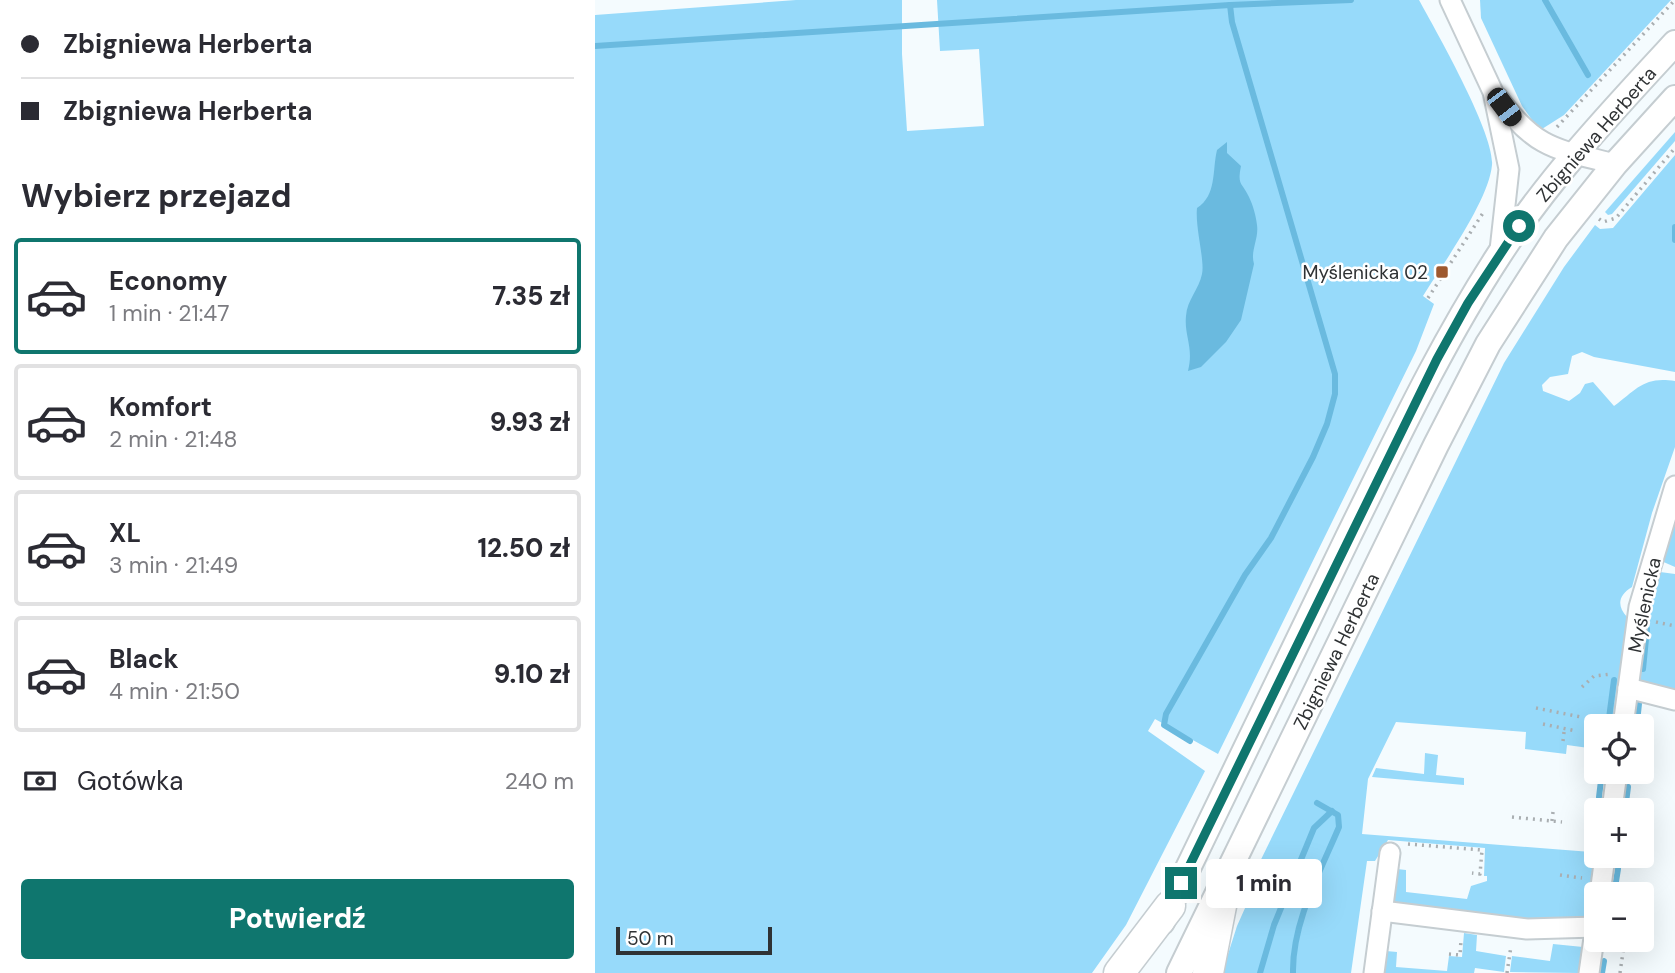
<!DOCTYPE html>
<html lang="pl">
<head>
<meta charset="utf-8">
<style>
  body { margin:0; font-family:"DM Sans",sans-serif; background:#f7f7f7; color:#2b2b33; height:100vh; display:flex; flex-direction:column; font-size:26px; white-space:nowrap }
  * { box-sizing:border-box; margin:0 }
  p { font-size:23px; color:#7c7c81 }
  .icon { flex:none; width:38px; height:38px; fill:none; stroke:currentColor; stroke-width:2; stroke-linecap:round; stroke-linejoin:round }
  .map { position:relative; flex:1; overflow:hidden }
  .details { display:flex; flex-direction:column; background:#fff; width:595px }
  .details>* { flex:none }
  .hud { display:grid; align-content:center; height:154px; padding:0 21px; background:#fff }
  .tools { position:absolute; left:989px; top:714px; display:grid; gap:14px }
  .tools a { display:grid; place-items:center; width:70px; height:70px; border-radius:7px; background:#fff; box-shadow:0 7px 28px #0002; font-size:35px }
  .scale { position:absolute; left:21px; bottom:18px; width:156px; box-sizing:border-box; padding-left:7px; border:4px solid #2f3234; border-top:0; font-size:19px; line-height:24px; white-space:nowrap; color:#2f3234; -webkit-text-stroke:5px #fff; paint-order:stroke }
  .end { position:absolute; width:32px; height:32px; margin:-16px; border:9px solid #0f766e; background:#fff; box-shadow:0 0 0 4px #fff }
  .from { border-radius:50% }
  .bubble { position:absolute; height:49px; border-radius:7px; background:#fff; box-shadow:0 7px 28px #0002; font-size:23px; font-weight:800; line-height:49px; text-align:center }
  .car { position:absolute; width:21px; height:42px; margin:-21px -10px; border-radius:9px; box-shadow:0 0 5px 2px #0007; background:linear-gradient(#222 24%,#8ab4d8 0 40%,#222 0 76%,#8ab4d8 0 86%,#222 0) }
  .hud b { display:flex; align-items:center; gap:24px; height:66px; font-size:26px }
  .hud b+b { border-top:2px solid #e1e1e2 }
  .hud i { width:18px; height:18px; background:#2b2b33 }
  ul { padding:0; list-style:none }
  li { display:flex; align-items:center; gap:21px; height:116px; margin:0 14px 10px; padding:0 7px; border:4px solid #e1e1e2; border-radius:7px }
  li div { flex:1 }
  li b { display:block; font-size:26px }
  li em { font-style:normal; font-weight:800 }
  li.active { border-color:#0f766e }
  li>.icon { width:63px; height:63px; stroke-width:1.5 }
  h2 { padding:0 21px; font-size:32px; line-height:84px }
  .pay { display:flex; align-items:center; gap:18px; height:77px; padding:0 21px; font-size:26px }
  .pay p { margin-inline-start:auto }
  .cta { display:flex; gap:14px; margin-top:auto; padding:14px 21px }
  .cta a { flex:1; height:80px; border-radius:7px; background:#0f766e; color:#fff; font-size:28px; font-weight:800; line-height:80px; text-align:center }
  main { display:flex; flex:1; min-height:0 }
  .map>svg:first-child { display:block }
</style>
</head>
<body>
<main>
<section class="details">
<div class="hud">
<b><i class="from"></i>Zbigniewa Herberta</b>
<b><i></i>Zbigniewa Herberta</b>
</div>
<h2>Wybierz przejazd</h2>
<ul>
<li class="active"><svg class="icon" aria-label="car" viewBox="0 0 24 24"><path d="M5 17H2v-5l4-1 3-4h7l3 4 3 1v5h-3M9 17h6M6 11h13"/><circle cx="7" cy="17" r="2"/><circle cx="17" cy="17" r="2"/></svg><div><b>Economy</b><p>1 min · 21:47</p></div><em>7.35 zł</em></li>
<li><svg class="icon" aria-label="car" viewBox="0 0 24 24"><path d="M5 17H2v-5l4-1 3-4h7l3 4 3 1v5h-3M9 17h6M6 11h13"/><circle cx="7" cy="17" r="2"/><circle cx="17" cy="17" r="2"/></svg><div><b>Komfort</b><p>2 min · 21:48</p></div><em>9.93 zł</em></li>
<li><svg class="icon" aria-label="car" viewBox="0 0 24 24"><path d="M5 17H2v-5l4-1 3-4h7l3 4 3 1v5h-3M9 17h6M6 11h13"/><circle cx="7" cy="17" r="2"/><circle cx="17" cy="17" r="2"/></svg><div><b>XL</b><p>3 min · 21:49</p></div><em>12.50 zł</em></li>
<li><svg class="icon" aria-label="car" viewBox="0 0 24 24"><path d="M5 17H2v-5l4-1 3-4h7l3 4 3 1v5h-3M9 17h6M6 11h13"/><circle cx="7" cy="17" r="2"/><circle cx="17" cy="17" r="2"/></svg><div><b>Black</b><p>4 min · 21:50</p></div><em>9.10 zł</em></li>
</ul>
<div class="pay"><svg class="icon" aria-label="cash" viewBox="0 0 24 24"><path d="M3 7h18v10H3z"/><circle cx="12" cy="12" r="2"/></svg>Gotówka<p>240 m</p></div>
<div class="cta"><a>Potwierdź</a></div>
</section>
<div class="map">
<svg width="1080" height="973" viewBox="0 0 1080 973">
  <rect width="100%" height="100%" fill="#f4fbfe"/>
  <g fill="#97dafa">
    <path d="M 201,0 L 307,0 L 307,54 L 312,131 L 389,126 L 384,49 L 345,51 L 342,0 L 824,0 C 841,31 900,134 897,165 C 894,200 848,264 828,296 L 839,304 L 821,351 L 623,754 L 560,719 L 553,731 L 610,771 L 531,925 L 497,973 L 0,973 L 0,15 Z"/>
    <polygon points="885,0 1076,0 969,115 947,129 937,120 927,106 886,18"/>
    <polygon points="1080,132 1080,141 1017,214 1013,215 1010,212"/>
    <path d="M 1080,155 L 1080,372 L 999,357 L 987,352 L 977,356 L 973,374 L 955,377 L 947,385 L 948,391 L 974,401 L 985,393 L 990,384 L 998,382 L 1019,406 C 1042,389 1049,376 1080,381 L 1080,447 L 1057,513 L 1037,587 C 1024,595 1021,605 1032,617 L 1031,628 L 1019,726 L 1001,726 L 1001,749 L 972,745 L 971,754 L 930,749 L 931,732 L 801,722 L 773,779 L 767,834 L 996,852 L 1001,858 L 993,914 L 988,919 L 948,921 L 805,906 L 799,900 L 802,869 L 811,870 L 811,892 L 872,899 L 876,886 L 892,881 L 892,876 L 889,876 L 890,848 L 793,840 L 780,861 L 772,861 L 756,973 L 627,973 L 642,926 L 659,888 L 654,884 L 909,363 L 969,267 L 1000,225 L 1005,229 L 1018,228 Z"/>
    <polygon points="1080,507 1080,567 1064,560"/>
    <polygon points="1061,569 1065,572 1080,574 1080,694 1045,682 1043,678 1046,641"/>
    <polygon points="830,753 843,755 841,775 869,778 869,785 777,777 781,768 829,774"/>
    <polygon points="869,933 882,935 881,951 911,956 909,972 880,968 879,973 788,973 791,951 802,952 801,967 852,971 854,956 867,957"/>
    <polygon points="958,944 988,947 984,973 915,972 917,956 955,961"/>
  </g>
  <path fill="#6abadf" d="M 632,142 L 632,153 L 646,166 C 642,186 647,182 654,197 C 658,205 661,216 662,225 C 664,239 655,251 659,264 L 646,320 L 631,342 L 606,367 L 593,371 C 599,347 589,336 591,316 C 592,300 604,289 607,274 C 610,261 600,228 602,208 C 622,195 617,171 622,150 Z"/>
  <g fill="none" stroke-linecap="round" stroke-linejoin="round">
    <g stroke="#6abadf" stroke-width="6">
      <polyline points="950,0 993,75"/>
      <polyline points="0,46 635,5 756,0"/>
      <polyline points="1080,227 1080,240"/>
      <polyline points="1048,669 1052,629"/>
      <polyline points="1042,722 1044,704"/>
      <polyline points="1013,726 1019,680"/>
      <polyline points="595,741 569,725 571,714 650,575 676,538 718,457 732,424 740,394 740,374 637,22 635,5"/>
      <polyline points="1004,797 1007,772"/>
      <polyline points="1030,810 1033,787"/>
      <polyline points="1019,894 1023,869"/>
      <polyline points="665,973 679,925 719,828 737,811"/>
      <path d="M 698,973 C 697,923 725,872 744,827 L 743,815 L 722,803"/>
      <polyline points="1007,973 1009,961"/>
    </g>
    <defs>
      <g id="minor">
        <polyline points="855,0 898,92 914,169 905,250"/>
        <path d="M 903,98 C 942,150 961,149 1020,164"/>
        <polyline points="1033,688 1080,700"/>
        <polyline points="1028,726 1044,607 1080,486"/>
        <polyline points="1017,810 1022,772"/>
        <polyline points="1005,894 1010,856"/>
        <polyline points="787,911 932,929 1001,927"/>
        <polyline points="779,973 795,853"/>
        <polyline points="994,973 1001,924"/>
      </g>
      <g id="major">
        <path d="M 567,922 C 630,793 692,664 754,535 C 801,440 846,344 904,255 C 954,178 1017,111 1080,43"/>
        <polyline points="584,973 841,445 893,344 961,238 1020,164 1080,98"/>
      </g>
      <g id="highway">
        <polyline points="524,973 575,906"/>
        <polyline points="613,973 632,875"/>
      </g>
    </defs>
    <use href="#minor" stroke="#c5cdd1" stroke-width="23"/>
    <use href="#major" stroke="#c5cdd1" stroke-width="28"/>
    <use href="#highway" stroke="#c5cdd1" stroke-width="33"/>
    <g stroke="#a9aeb1" stroke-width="3.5" stroke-dasharray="2 5" stroke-linecap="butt">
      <polyline points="962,127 1080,0"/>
      <polyline points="1004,219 1008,222 1021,218 1080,148"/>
      <polyline points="833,298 888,213"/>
      <polyline points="1061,622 1080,626"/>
      <polyline points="987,687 999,676 1016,674"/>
      <polyline points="941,708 986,717"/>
      <polyline points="948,724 981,731"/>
      <polyline points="968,741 969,732"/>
      <polyline points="917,817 967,822"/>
      <polyline points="957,821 958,812"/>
      <polyline points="813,844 887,850 885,874 877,873"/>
      <polyline points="965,875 987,878"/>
      <polyline points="854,954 865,955 866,940"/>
      <polyline points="912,973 916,946"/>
      <polyline points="1025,973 1029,945"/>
    </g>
    <use href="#minor" stroke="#fff" stroke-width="19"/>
    <use href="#major" stroke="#fff" stroke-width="24"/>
    <use href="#highway" stroke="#fff" stroke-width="30"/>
  </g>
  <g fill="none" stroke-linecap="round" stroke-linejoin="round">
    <polyline stroke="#0f766e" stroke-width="9" points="586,883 842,359 873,303 924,226"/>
  </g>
  <rect fill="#9e582e" stroke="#fff" stroke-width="2.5" x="840" y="265" width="14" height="14" rx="3.5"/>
  <g text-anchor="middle" stroke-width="5" stroke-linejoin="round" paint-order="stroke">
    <g font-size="19" fill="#2f3234" stroke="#fff">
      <text transform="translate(1001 134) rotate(-49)" y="7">Zbigniewa Herberta</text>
      <text transform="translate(1049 605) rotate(-78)" y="7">Myślenicka</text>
      <text transform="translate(741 651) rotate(-64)" y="7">Zbigniewa Herberta</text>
    </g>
    <g font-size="19" fill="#2f3234" stroke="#fff" text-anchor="end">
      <text x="833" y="279">Myślenicka 02</text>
    </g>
  </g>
</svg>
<div class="tools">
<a><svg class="icon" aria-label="locate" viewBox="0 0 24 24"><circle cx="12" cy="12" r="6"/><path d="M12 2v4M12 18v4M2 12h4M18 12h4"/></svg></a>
<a>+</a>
<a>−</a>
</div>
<div class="scale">50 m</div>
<i class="end from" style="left:924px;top:226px"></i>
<i class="end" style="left:586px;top:883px"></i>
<div class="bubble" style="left:611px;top:859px;width:116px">1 min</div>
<i class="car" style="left:909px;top:107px;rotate:143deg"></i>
</div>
</main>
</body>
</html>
